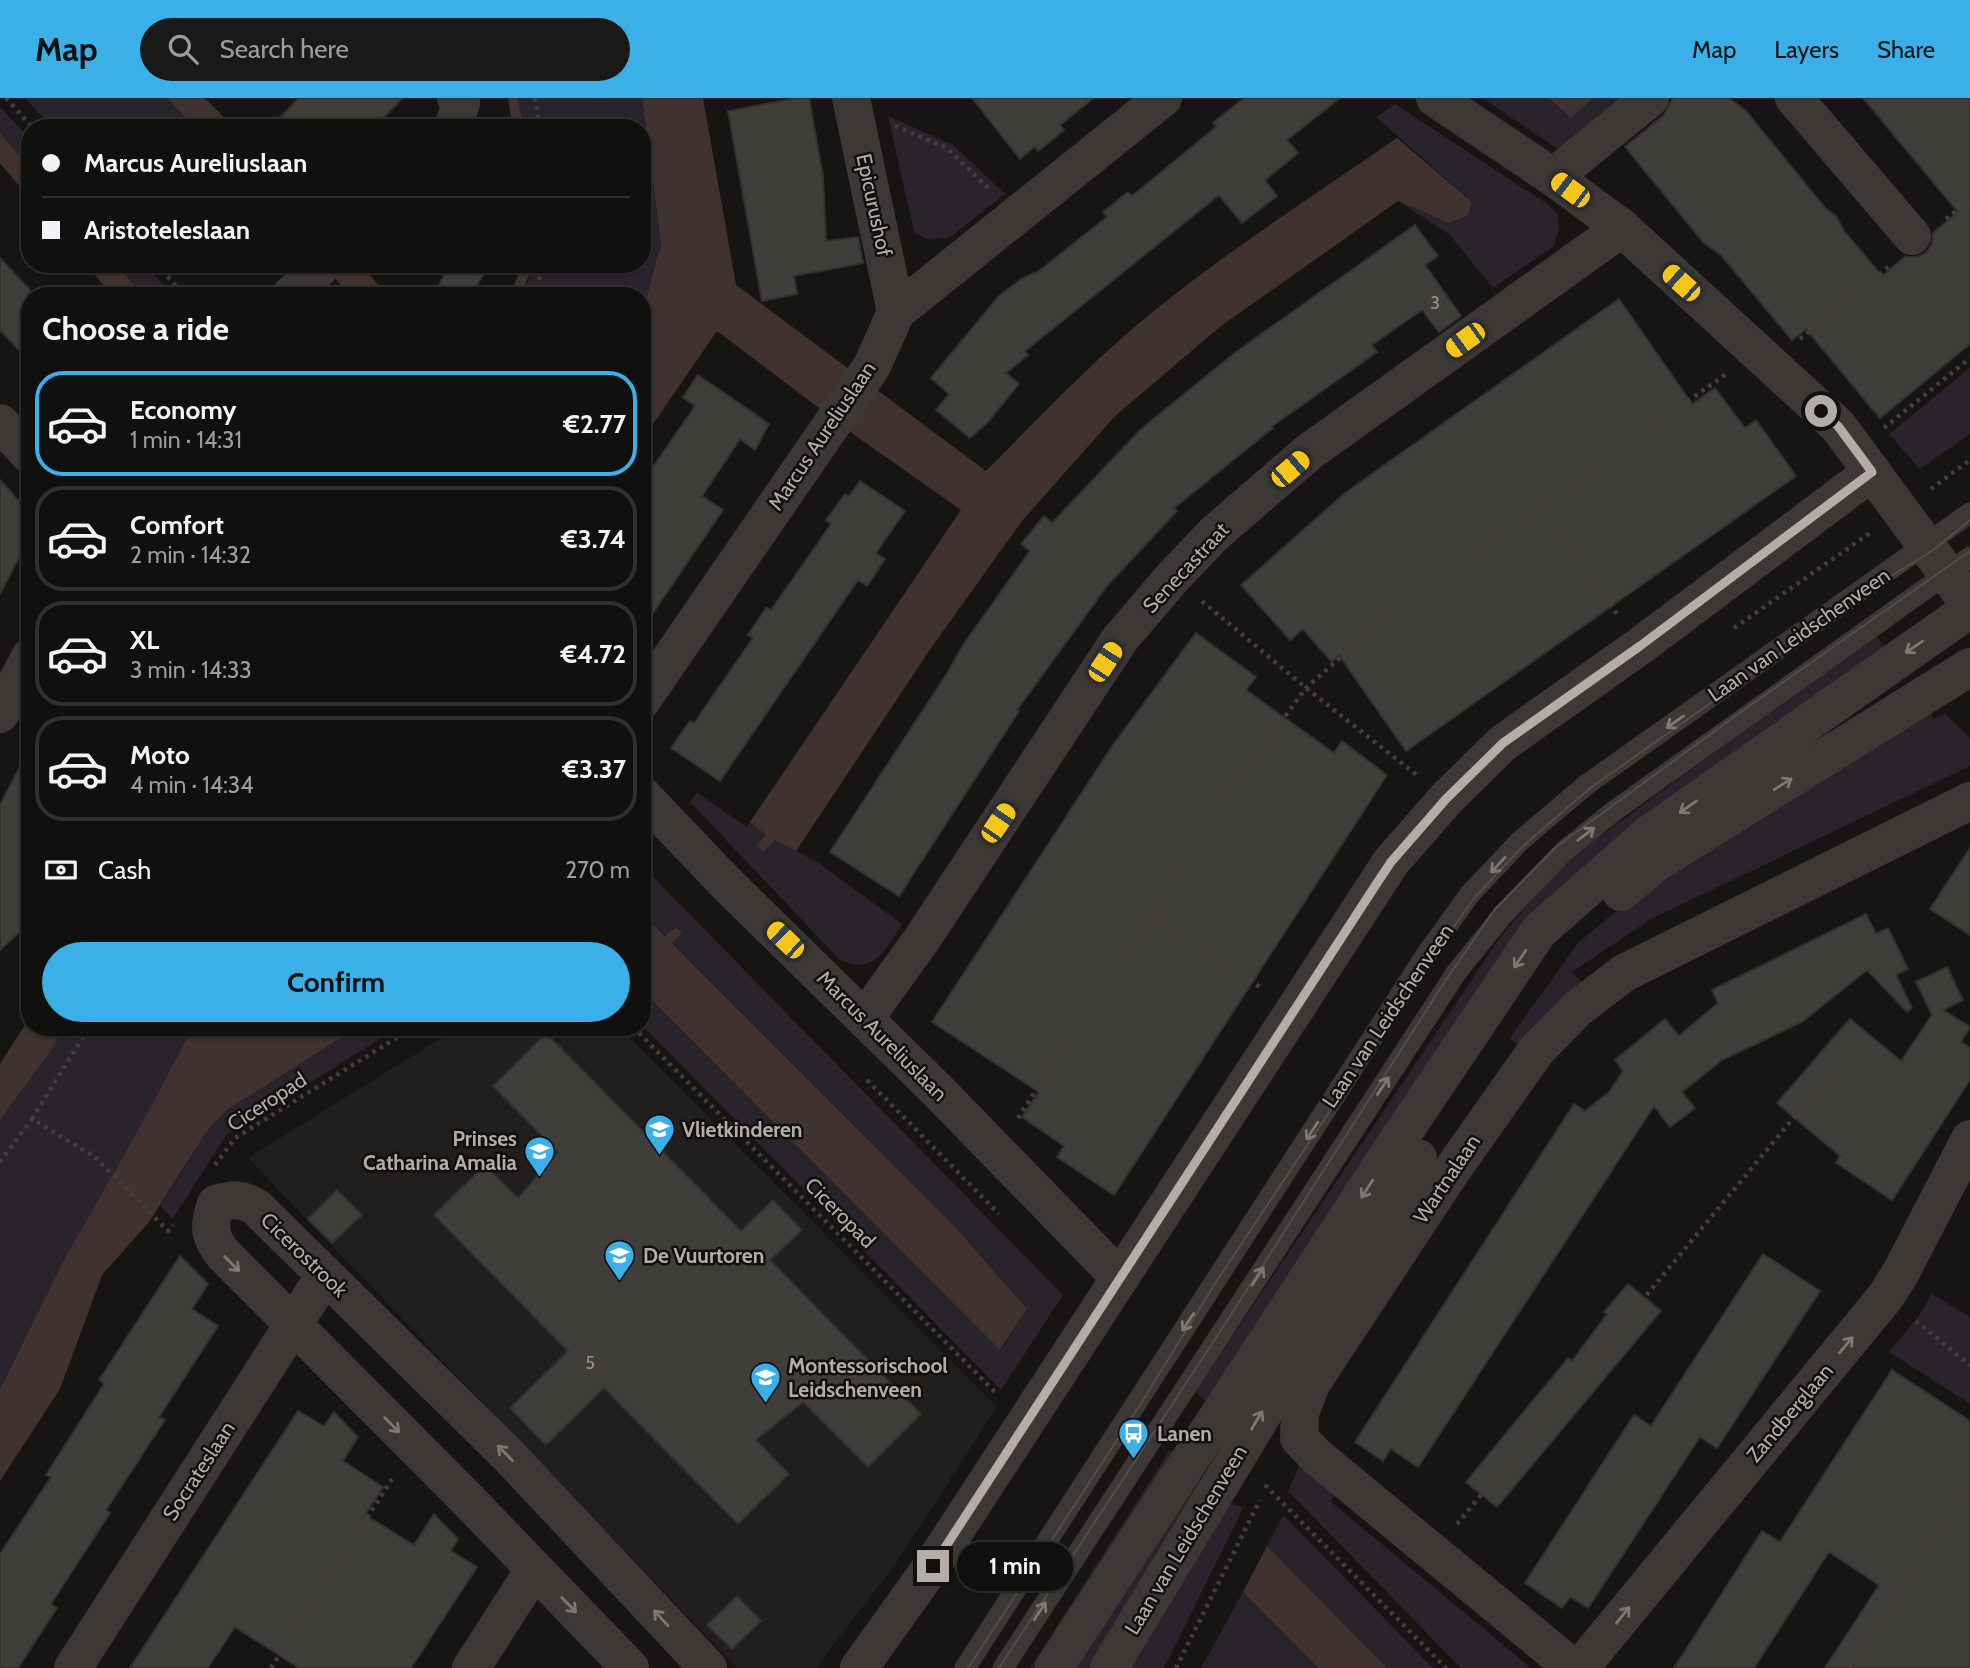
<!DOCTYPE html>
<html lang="en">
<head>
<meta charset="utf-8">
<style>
  body { margin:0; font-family:Cabin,sans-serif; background:#191918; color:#f1f3f6; height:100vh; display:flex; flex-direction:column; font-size:26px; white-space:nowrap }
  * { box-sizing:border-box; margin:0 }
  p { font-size:23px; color:#9c9d9e }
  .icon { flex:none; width:38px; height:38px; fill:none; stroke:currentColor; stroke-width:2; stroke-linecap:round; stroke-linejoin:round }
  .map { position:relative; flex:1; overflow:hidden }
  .drawer { position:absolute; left:21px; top:189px; width:630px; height:749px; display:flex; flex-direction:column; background:#10100f; border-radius:28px; box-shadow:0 2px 5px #0004,0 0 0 2px #30302f }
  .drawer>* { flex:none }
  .hud { position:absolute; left:21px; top:21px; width:630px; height:154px; border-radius:28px; box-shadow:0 2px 5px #0004,0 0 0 2px #30302f; display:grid; align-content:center; height:154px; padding:0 21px; background:#10100f }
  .end { position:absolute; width:32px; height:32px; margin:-16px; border:9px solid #b5aca7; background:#111; box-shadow:0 0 0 4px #111 }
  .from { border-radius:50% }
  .bubble { position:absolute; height:49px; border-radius:24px; background:#10100f; box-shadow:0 2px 5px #0004,0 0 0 2px #30302f; font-size:23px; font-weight:800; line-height:49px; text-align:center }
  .car { position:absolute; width:21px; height:42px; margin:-21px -10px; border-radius:9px; box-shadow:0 0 5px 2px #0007; background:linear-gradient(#f5c518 24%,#345 0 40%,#f5c518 0 76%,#345 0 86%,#f5c518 0) }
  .hud b { display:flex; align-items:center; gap:24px; height:66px; font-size:26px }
  .hud b+b { border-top:2px solid #30302f }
  .hud i { width:18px; height:18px; background:#f1f3f6 }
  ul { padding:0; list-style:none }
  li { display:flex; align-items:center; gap:21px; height:105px; margin:0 14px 10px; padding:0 7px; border:4px solid #30302f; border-radius:28px }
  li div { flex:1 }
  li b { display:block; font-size:26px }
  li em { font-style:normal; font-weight:800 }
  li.current { border-color:#3aafe8 }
  li>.icon { width:63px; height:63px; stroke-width:1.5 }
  h2 { padding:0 21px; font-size:32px; line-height:84px }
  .pay { display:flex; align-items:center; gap:18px; height:77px; padding:0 21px; font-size:26px }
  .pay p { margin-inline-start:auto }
  .action { display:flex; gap:14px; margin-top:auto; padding:14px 21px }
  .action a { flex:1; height:80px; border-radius:42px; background:#3aafe8; color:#111; font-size:28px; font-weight:800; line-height:80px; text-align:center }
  header { display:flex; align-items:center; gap:42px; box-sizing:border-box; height:98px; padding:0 35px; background:#3aafe8; color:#111 }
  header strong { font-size:33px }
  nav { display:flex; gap:38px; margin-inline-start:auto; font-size:24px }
  .search { width:490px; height:63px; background:#191918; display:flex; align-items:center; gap:18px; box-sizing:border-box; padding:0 24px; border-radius:38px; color:#9c9d9e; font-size:26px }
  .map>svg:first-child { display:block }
</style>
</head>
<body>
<header>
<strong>Map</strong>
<div class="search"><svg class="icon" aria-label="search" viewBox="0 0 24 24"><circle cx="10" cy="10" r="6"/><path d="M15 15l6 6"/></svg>Search here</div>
<nav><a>Map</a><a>Layers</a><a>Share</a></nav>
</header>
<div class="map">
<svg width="1970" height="1570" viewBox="0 0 1970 1570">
  <rect width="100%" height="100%" fill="#161514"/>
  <polygon fill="#201f1d" points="459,929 619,929 997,1309 897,1464 816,1570 737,1570 248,1060"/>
  <g fill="#29232b">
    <polygon points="25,0 167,0 195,30 52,30"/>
    <polygon points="518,0 642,0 661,146 642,216 642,198 520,198 528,183 533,166 642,166 642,30 522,30"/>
    <polygon points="1482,0 1549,0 1571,20 1594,0 1620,0 1558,51"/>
    <polygon points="1395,6 1546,105 1558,117 1559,131 1554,148 1493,190 1450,137 1398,103 1449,125 1472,104 1376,19"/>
    <polygon points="0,9 30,41 30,69 0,35"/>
    <polygon points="888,18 953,47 1005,96 949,140 927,141 914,134"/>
    <polygon points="116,166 144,166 173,198 144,198"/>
    <polygon points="1970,270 1970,336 1920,371 1889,336"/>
    <polygon points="1875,537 1890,554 1566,786 1211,1307 1195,1294 1499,841 1562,766"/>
    <polygon points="1928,612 1934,621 1945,616 1970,640 1970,668 1651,821 1572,874 1583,885 1518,946 1509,941 1578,845 1662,775"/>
    <path d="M 697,695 L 747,729 L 750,724 L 766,737 L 763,754 L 775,741 L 820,766 L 902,826 C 886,851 874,879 839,861 L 690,704 Z"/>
    <polygon points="653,779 1063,1197 1001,1292 642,927 642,892 1001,1252 1027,1211 957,1131 672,844 681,835 675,829 666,838 642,815 642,790"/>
    <polygon points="64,929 193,929 137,1034 66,1158 0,1291 0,1022 50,954"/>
    <polygon points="358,929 399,929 226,1037 173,1121 160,1108 207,1033 227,1012"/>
    <polygon points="1932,1196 1970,1219 1970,1306 1889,1254 1918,1219"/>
    <polygon points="1170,1352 1178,1360 1043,1570 1030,1570"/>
    <polygon points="1304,1366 1338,1393 1330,1403 1531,1570 1461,1570 1288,1393 1299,1369"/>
    <polygon points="1195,1379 1207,1385 1093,1570 1071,1570"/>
    <polygon points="1225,1402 1243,1410 1164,1570 1121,1570"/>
    <polygon points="1283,1417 1433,1570 1387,1570 1267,1448"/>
    <polygon points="1243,1494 1318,1570 1201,1570"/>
  </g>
  <g fill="#403230">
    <polygon points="167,0 205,0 234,30 195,30"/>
    <path d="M 642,0 L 703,0 L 736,187 L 986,373 C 1041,318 1094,261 1155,212 C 1232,150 1316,96 1397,40 L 1472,104 L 1468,117 L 1449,125 L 1398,103 L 1221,228 L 1115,318 L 1022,423 L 931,550 L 796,753 L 775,742 L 763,754 L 756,748 L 766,737 L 750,724 L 961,412 L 856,338 L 717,233 L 642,342 L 642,216 L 661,146 Z"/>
    <polygon points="1549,0 1594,0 1571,20"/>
    <polygon points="0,35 30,69 30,101 0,65"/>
    <polygon points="85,166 116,166 144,198 113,198"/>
    <polygon points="323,166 361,166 387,198 350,198"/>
    <polygon points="642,815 665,838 676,829 682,835 672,845 957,1131 1027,1211 1000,1252 642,892"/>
    <polygon points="30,919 30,929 64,929 50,954 0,1022 0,966"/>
    <polygon points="193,929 358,929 227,1012 207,1033 149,1124 102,1177 60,1291 0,1383 0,1291 66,1158 137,1034"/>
    <polygon points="1267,1448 1387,1570 1318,1570 1243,1494"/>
  </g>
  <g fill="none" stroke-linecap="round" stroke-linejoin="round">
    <g stroke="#403230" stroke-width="10">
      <polyline points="513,0 518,30"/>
      <polyline points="515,198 528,166"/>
    </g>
  </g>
  <g fill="#403e3b" stroke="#32312e" stroke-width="2">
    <polygon points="299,0 403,0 373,30 270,30"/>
    <polygon points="797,0 809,0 823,78 826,143 858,139 863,165 794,178 797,196 762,203 728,13"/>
    <polygon points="972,0 1094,0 1060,27 1064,32 1038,53 1035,48 1020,61"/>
    <polygon points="1244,0 1340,0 1287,42 1298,55 1265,82 1277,98 1242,125 1219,97 1025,253 1028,257 1006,275 1019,286 987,325 970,340 936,312 949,296 931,280 998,199 1021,181 1034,175 1035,176 1107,119 1103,114 1128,94 1132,98 1216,29 1213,25"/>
    <polygon points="1673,0 1729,0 1746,13 1825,110 1836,118 1844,133 1882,178 1905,159 1917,159 1926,155 1932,146 1933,135 1958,114 1863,0 1970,0 1970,246 1880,320 1806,231 1792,242 1721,157 1704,145 1625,49 1664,17"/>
    <polygon points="1415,127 1438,158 1425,167 1461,218 1439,234 1422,212 1372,247 1377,254 1271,329 1273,330 1174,410 1177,413 1107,488 1017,612 1019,613 899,798 830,754 948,574 963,547 1030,453 1021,446 1044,418 1052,425 1141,331 1236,254"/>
    <polygon points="0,160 30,192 30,264 0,232"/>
    <polygon points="449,166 489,166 471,198 434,198"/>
    <polygon points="1619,201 1692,306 1715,290 1745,330 1756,322 1796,378 1406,653 1339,557 1332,564 1303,531 1290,542 1241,487 1345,395"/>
    <polygon points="698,277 769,326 755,352 740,341 702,398 723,412 642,531 642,385 695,308 683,299"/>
    <polygon points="0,382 30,415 30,438 0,496"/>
    <polygon points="860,383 905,413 876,455 885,461 867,488 858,482 720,683 671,650 690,623 694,625 753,540 748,537 766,510 771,512 797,475 831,426 826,422 845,396 849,398"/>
    <polygon points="1196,535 1256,579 1246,592 1334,655 1342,643 1387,677 1114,1097 1057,1059 1064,1048 1022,1019 1039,994 932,924 1113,647"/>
    <polygon points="30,649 30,824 0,852 0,707"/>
    <polygon points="1970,750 1970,837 1930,811"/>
    <polygon points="1866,816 1876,836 1888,830 1908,871 1896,877 1912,910 1907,914 1867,872 1802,924 1722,962 1682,994 1695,1010 1670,1029 1654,1008 1418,1369 1391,1351 1383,1363 1355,1344 1574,1006 1585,1013 1609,994 1623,973 1615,962 1665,921 1679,938 1718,905 1712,892"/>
    <polygon points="1947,869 1963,902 1943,912 1970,929 1961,944 1970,950 1970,982 1892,1102 1836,1065 1840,1058 1777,1005 1850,921 1901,963 1932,917 1916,884"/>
    <polygon points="546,935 741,1133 773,1102 802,1132 770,1162 921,1316 868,1369 803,1304 756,1342 789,1376 738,1426 604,1290 546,1347 510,1310 568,1253 434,1117 485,1067 518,1100 558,1054 493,988"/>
    <polygon points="337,1092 362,1117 332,1145 308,1121"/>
    <polygon points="1763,1156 1820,1193 1717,1350 1700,1339 1588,1510 1570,1499 1562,1510 1525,1485 1634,1317 1651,1328"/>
    <polygon points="180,1158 208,1186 192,1211 218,1228 159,1319 165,1322 106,1412 110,1415 51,1506 57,1510 18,1570 0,1570 0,1456 51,1379 46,1377 104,1286 99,1282"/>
    <polygon points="1628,1186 1661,1213 1497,1409 1466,1384 1568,1260 1572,1263 1607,1216 1604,1214"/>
    <polygon points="1892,1272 1970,1323 1970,1570 1825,1570 1879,1487 1829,1454 1754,1570 1674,1570 1762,1433 1780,1444"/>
    <polygon points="298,1313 324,1328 334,1314 358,1339 343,1363 383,1389 365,1417 414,1447 434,1416 458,1441 451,1453 477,1469 411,1570 299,1570 235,1529 208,1570 130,1570"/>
    <polygon points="737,1498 761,1523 732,1551 707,1527"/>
  </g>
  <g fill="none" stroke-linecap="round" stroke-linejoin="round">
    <g stroke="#423e3c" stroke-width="4.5" stroke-dasharray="3.5 5" stroke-linecap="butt">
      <polyline points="6,0 33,30"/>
      <polyline points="535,0 540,30"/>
      <polyline points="895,28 947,50 988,90"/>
      <polyline points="1946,121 1970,102"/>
      <polyline points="156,166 185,198"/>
      <polyline points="533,198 545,166"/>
      <polyline points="1800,241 1891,167"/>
      <polyline points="1653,328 1726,276"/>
      <polyline points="1884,330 1970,260"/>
      <polyline points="1931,391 1970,362"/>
      <polyline points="1542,408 1617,516"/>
      <polyline points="1463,463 1609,360"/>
      <polyline points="1202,503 1306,590 1418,678"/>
      <polyline points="1734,530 1870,435"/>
      <polyline points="1220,707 1306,590 1407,501"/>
      <polyline points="1149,818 1263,891"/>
      <polyline points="1114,874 1186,762"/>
      <polyline points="633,929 997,1296"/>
      <polyline points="867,982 999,1116"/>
      <polyline points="1018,1020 1078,927"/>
      <polyline points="32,1021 89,929"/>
      <polyline points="0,1064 32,1021 95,1059 168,1133 173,1127"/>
      <polyline points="215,1067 235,1040 414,929"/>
      <polyline points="1916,1223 1970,1267"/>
      <polyline points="1265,1387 1446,1570"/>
      <polyline points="1457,1426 1852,949"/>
      <polyline points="271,1570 392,1381"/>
      <polyline points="1176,1570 1260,1402"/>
      <polyline points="1850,1570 1970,1386"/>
    </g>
    <g stroke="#3b3836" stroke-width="21">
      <polyline points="965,1570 1426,857 1470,796 1520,743 1586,687 1970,415"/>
      <polyline points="1003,1570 1456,875 1502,818 1564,753 1614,713 1970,459"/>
    </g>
    <g stroke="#3b3836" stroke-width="38">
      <polyline points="851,0 896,214"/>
      <polyline points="1435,0 1553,79 1622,130 1838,328 1970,507"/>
      <polyline points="1794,0 1912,138"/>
      <polyline points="453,30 461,5 456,0"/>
      <polyline points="1553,79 1650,0"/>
      <polyline points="290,198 323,166"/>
      <polyline points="0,325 30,357"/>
      <polyline points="642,602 872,268 896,214 1163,0"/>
      <polyline points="0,616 30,559"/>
      <polyline points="642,697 725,784 939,994 1120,1180"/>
      <polyline points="865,920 922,841 1120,541 1173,479 1214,436 1309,354 1622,130"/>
      <polyline points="73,1570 325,1177"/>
      <polyline points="471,1570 534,1472"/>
      <path d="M 630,1570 L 466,1400 L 224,1157 C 209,1139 208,1128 216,1106 C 232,1101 242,1100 257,1110 L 509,1358 L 708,1570"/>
      <polyline points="859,1570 932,1468 1391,764 1446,701 1503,645 1640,548 1872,374"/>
      <polyline points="1573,1570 1316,1358 1299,1340 1300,1315 1311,1286 1450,1075 1536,953 1577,911 1624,875 1970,703"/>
      <polyline points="1580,1570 1886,1198 1900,1176 1970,1041"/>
    </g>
    <g stroke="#3b3836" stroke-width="38">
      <polyline points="1621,794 1657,764 1970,569"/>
      <polyline points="1054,1570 1391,1053 1539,833 1648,737 1970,511"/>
      <polyline points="1109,1570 1418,1060"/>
    </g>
    <g stroke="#524e4b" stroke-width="2">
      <polyline points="968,1570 1140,1307 1216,1184 1431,861 1475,799 1523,748 1589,691 1883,483 1932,453 1970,422"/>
      <polyline points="999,1570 1225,1226 1444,885 1495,811 1556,749 1738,616 1970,453"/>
    </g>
  </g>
  <defs><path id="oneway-shaft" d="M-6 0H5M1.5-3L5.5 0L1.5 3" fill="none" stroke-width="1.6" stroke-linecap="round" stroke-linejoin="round" transform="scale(1.75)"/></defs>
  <g stroke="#7e7874">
    <use href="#oneway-shaft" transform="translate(1914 549) rotate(146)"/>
    <use href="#oneway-shaft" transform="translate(1675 624) rotate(145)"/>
    <use href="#oneway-shaft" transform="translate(1783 686) rotate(-32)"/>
    <use href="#oneway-shaft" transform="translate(1688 709) rotate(145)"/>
    <use href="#oneway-shaft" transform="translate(1586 736) rotate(-38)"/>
    <use href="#oneway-shaft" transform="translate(1498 767) rotate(133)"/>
    <use href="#oneway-shaft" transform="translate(1520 861) rotate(124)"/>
    <use href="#oneway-shaft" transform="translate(1383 988) rotate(-57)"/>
    <use href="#oneway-shaft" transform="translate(1312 1033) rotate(123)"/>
    <use href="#oneway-shaft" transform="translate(1367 1091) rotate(123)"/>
    <use href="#oneway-shaft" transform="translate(232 1166) rotate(46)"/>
    <use href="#oneway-shaft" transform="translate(1258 1178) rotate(-57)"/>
    <use href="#oneway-shaft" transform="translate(1188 1224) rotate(123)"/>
    <use href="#oneway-shaft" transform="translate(1846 1247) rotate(-50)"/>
    <use href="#oneway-shaft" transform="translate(1257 1322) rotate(-59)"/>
    <use href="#oneway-shaft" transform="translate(392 1327) rotate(45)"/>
    <use href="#oneway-shaft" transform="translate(505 1355) rotate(-135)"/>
    <use href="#oneway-shaft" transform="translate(569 1507) rotate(46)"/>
    <use href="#oneway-shaft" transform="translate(1040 1513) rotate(-57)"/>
    <use href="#oneway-shaft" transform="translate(1623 1517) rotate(-51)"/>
    <use href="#oneway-shaft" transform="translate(661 1520) rotate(-133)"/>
  </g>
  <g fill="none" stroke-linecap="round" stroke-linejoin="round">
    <polyline stroke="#b5aca7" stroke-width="9" points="933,1468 1377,785 1391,764 1446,701 1503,645 1640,548 1872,374 1838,328 1821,313"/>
  </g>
  <defs>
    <symbol id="school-pin" viewBox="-11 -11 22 30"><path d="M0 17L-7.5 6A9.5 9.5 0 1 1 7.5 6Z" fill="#3aafe8" stroke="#11100f"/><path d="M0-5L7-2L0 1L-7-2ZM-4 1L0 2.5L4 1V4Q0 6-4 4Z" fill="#fff"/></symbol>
    <symbol id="bus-pin" viewBox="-11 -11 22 30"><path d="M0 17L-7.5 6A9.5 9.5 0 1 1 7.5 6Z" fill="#3aafe8" stroke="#11100f"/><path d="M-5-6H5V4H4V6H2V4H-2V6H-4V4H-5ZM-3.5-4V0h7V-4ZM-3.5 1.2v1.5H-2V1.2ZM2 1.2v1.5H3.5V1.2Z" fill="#fff"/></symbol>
  </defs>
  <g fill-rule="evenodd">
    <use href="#school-pin" x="642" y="1014" width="35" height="47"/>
    <use href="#school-pin" x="522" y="1036" width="35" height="47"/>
    <use href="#school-pin" x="602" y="1140" width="35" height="47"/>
    <use href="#school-pin" x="748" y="1262" width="35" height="47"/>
    <use href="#bus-pin" x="1116" y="1318" width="35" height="47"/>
  </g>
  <g text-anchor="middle" stroke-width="5" stroke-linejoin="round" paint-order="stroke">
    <g font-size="18" fill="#98908c">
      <text x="1435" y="211">3</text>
      <text x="590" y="1271">5</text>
    </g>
    <g font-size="21" fill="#b5aca7" stroke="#11100f">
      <text transform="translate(874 107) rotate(78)" y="7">Epicurushof</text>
      <text transform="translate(822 338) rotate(-56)" y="7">Marcus Aureliuslaan</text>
      <text transform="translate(1186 470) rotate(-47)" y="7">Senecastraat</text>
      <text transform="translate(1799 537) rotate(-35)" y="7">Laan van Leidschenveen</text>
      <text transform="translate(1388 918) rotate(-56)" y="7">Laan van Leidschenveen</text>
      <text transform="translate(882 938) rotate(45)" y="7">Marcus Aureliuslaan</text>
      <text transform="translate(267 1004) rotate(-33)" y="7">Ciceropad</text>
      <text transform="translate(1447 1081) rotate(-56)" y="7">Wartnalaan</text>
      <text transform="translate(840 1115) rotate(45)" y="7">Ciceropad</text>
      <text transform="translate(304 1157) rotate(44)" y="7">Cicerostrook</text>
      <text transform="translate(1790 1315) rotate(-50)" y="7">Zandberglaan</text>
      <text transform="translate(199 1373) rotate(-57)" y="7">Socrateslaan</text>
      <text transform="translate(1186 1442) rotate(-59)" y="7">Laan van Leidschenveen</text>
    </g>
    <g font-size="21" font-weight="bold" fill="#b5aca7" stroke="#11100f" text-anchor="start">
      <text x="682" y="1039">Vlietkinderen</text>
      <text x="517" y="1048" text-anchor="end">Prinses<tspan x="517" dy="24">Catharina Amalia</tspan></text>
      <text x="643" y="1165">De Vuurtoren</text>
      <text x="788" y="1275">Montessorischool<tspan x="788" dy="24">Leidschenveen</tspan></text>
      <text x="1157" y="1343">Lanen</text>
    </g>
  </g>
</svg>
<i class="end from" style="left:1821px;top:313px"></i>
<i class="end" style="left:933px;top:1468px"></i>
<div class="bubble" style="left:957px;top:1444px;width:116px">1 min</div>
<i class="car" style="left:1570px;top:92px;rotate:307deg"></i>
<i class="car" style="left:1681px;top:185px;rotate:312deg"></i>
<i class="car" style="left:1465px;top:242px;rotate:234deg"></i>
<i class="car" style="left:1290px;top:371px;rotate:49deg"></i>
<i class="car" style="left:1105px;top:564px;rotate:33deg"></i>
<i class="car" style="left:998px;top:725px;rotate:34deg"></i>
<i class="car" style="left:785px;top:842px;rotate:314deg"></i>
<div class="hud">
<b><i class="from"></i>Marcus Aureliuslaan</b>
<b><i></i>Aristoteleslaan</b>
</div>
<section class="drawer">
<h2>Choose a ride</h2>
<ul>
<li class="current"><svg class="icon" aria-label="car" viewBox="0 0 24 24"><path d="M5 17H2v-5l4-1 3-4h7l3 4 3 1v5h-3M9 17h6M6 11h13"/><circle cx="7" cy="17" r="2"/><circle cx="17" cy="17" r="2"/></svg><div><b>Economy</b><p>1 min · 14:31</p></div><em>€2.77</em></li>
<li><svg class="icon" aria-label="car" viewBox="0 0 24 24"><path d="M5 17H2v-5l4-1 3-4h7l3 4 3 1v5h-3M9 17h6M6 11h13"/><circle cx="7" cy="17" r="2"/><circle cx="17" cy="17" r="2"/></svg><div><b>Comfort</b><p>2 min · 14:32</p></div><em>€3.74</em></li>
<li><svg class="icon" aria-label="car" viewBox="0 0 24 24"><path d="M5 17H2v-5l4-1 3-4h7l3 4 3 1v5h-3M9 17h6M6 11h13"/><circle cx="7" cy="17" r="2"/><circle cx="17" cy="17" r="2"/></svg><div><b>XL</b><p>3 min · 14:33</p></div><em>€4.72</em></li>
<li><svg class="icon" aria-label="car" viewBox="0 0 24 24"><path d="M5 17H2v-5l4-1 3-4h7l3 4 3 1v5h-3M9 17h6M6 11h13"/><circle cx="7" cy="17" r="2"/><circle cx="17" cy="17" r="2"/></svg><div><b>Moto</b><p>4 min · 14:34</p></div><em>€3.37</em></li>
</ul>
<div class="pay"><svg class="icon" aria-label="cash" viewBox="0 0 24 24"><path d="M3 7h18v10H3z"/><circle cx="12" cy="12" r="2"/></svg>Cash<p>270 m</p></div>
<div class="action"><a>Confirm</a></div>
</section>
</div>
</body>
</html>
